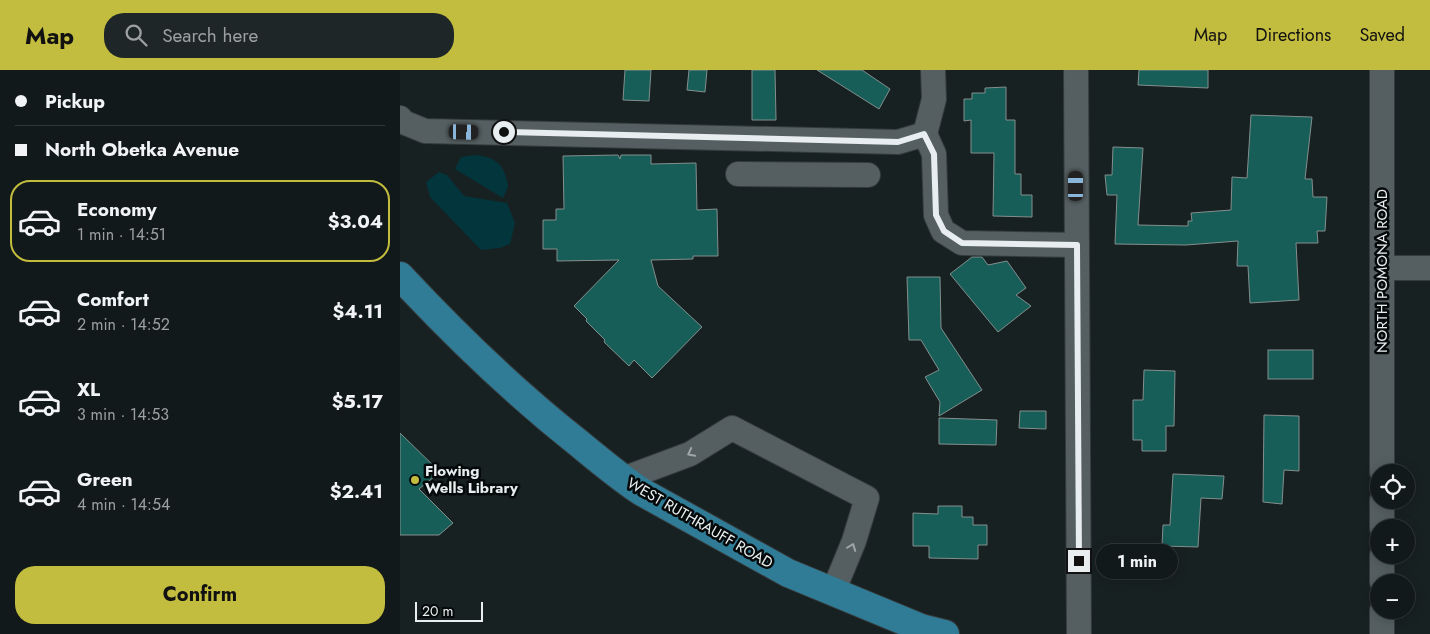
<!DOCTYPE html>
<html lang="en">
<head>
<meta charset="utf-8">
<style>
  body { margin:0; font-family:Jost,sans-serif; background:#1f2627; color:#f1f3f6; height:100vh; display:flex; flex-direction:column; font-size:19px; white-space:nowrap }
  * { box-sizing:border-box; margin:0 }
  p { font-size:16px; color:#9ca0a2 }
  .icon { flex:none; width:28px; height:28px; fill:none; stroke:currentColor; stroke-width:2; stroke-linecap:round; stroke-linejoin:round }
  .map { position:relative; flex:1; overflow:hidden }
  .side { display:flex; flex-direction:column; background:#12191a; width:400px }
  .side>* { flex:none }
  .top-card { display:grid; align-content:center; height:110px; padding:0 15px; background:#12191a }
  .fabs { position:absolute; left:970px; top:394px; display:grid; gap:10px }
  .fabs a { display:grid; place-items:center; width:45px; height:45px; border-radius:50%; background:#12191a; box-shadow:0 2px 12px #0003,0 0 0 1px #313839; font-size:25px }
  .scale { position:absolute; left:15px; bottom:12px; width:68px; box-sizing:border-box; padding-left:5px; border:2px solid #e8eeef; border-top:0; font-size:14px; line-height:18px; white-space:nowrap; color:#e8eeef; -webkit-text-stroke:4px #06090a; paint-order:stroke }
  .end { position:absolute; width:22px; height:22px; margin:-11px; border:6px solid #e8eeef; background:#111; box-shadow:0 0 0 2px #111 }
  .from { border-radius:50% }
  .bubble { position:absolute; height:35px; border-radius:18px; background:#12191a; box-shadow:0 2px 12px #0003,0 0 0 1px #313839; font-size:16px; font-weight:700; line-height:35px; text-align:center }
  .car { position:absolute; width:15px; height:30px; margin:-15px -8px; border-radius:6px; box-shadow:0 0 4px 1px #0007; background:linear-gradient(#222 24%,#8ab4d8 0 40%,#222 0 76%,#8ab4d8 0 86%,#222 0) }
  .top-card b { display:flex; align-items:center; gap:18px; height:48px; font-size:19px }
  .top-card b+b { border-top:1px solid #313839 }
  .top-card i { width:12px; height:12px; background:#f1f3f6 }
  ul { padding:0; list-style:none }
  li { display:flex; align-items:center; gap:15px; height:82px; margin:0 10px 8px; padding:0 5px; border:2px solid transparent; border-radius:20px }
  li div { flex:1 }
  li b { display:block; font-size:19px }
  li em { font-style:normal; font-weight:700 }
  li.selected { border-color:#c3bd3f }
  li>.icon { width:45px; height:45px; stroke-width:1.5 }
  .button { display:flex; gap:10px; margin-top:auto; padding:10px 15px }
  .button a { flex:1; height:58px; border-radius:20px; background:#c3bd3f; color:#111; font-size:20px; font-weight:700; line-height:58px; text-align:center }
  header { display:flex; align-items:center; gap:30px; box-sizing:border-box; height:70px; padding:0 25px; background:#c3bd3f; color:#111 }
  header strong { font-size:24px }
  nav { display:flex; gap:28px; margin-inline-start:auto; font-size:18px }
  .search { width:350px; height:45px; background:#1f2627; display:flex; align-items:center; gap:12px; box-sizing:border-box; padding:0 18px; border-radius:20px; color:#9ca0a2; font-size:19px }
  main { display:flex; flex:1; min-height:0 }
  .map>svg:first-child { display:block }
</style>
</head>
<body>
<header>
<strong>Map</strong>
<div class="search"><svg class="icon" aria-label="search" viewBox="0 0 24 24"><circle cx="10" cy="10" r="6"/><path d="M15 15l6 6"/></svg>Search here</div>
<nav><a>Map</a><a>Directions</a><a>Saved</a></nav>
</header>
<main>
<section class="side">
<div class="top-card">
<b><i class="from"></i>Pickup</b>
<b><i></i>North Obetka Avenue</b>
</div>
<ul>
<li class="selected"><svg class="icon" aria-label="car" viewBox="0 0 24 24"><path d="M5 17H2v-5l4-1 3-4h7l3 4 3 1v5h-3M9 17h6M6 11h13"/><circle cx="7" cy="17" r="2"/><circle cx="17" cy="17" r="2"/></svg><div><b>Economy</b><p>1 min · 14:51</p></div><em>$3.04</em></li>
<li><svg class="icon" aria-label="car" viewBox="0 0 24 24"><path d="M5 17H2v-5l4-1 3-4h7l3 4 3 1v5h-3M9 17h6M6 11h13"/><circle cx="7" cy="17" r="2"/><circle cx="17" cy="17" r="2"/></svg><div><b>Comfort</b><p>2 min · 14:52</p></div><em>$4.11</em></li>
<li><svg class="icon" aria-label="car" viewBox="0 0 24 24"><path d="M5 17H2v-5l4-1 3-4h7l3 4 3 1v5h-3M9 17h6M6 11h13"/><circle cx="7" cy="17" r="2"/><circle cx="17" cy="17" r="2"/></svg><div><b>XL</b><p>3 min · 14:53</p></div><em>$5.17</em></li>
<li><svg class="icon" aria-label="car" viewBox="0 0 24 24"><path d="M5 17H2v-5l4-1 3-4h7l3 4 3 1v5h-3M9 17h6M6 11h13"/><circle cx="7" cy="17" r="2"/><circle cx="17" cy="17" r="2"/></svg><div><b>Green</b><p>4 min · 14:54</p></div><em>$2.41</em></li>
</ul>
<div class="button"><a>Confirm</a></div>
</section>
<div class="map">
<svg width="1030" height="564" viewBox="0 0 1030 564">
  <rect width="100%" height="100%" fill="#182122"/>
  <g fill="#03353c">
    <path d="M 76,85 C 98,88 105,96 108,117 L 103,128 L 55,99 L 61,87 Z"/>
    <polygon points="39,102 47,105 64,126 107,133 115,153 110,174 100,178 81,180 30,127 26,112"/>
  </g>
  <g fill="#175e59" stroke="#838f8d">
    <polygon points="225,0 251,0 249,31 223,30"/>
    <polygon points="289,0 307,0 305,22 287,20"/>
    <polygon points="352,0 375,0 376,50 352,50"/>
    <polygon points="417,0 462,0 490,19 479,39"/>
    <polygon points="739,0 808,0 808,18 738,15"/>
    <polygon points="606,17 606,50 615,50 615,104 621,104 621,125 632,125 632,147 593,146 594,83 571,83 571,50 564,51 564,29 572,29 572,23 585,23 585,18"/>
    <polygon points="851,45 912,47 905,109 912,109 913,127 927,127 925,161 917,161 918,173 896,173 899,230 850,233 848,196 837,196 838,171 786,175 715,174 717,125 707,125 705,105 712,105 713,77 743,78 738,155 788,156 788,151 792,151 791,143 831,140 832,107 847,108"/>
    <polygon points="218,85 220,89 221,85 251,85 251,94 296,93 297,140 317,139 318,186 293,186 293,189 251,190 258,216 302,257 252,308 234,290 229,296 204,272 205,270 186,251 187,249 174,236 219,190 157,191 157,179 143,179 143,150 156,150 156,139 164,139 163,86"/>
    <polygon points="572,187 582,187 588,195 607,191 626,218 616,225 631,236 598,262 550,204"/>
    <polygon points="507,207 540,207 541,258 582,320 539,346 540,332 525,307 539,300 521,270 509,270"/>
    <rect x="868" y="280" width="45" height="29"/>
    <polygon points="744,300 775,301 774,356 766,356 766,381 742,381 742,370 733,370 733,330 743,330"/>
    <polygon points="620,341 646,341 646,359 619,358"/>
    <polygon points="864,345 899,346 899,401 884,400 882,434 863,432"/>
    <polygon points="539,348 597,350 596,375 539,374"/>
    <polygon points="0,363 40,402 19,419 53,453 39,465 0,465"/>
    <polygon points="773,404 824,406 822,429 801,428 798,477 762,476 763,455 770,455"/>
    <polygon points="538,436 562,436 562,447 573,447 573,455 587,455 587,475 578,475 578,489 529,488 529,476 513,476 513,443 538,444"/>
  </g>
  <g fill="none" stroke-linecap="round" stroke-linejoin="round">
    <defs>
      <g id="minor">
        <polyline points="676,0 679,564"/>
        <polyline points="982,0 982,402"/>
        <polyline points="0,48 3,52 25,61 498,72 525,64 534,29 533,0"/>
        <polyline points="525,64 534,84 536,145 543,161 562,173 677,175"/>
        <polyline points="338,104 468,105"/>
        <polyline points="983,198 1030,198"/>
        <polyline points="223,409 290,384 332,358 467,428 454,471 433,522"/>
        <polyline points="982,458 982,430"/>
        <polyline points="982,512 982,485"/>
        <polyline points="982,564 982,540"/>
      </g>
      <path id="major" d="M 0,206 C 55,265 113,321 176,371 C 198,389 219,407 242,422 L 388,503 L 521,558 L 545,564"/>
    </defs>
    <use href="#minor" stroke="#363c3e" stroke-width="26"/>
    <use href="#major" stroke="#363c3e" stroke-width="30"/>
    <use href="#minor" stroke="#555f61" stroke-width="24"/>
    <use href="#major" stroke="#307b95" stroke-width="28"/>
  </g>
  <defs><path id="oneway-chevron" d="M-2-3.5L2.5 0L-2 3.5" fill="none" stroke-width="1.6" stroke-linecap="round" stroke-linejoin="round" transform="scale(1.25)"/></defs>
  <g stroke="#9ea6a8">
    <use href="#oneway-chevron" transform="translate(291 383) rotate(153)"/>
    <use href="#oneway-chevron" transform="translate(452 477) rotate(-69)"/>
  </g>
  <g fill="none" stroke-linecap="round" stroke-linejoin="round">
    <polyline stroke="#e8eeef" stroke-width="6" points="104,62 498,72 524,64 534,84 536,145 544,161 562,173 677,175 679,491"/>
  </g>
  <circle fill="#c3bd3f" stroke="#06090a" stroke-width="2" cx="15" cy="410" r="5"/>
  <g text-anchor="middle" stroke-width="5" stroke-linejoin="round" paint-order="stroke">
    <g font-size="15" fill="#e8eeef" stroke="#06090a">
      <text transform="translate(982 201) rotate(-90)" y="5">NORTH POMONA ROAD</text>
      <text transform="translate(300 453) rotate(30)" y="5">WEST RUTHRAUFF ROAD</text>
    </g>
    <g font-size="15" font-weight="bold" fill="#e8eeef" stroke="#06090a" text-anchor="start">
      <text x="25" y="406">Flowing<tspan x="25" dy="17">Wells Library</tspan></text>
    </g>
  </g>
</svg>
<div class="fabs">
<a><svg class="icon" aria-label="locate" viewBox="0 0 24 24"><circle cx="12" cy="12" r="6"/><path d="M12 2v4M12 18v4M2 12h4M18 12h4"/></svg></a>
<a>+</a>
<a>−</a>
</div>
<div class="scale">20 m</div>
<i class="end from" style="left:104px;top:62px"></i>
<i class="end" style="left:679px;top:491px"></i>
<div class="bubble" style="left:696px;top:474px;width:82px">1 min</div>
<i class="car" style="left:64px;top:62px;rotate:91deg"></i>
<i class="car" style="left:676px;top:116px;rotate:0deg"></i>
</div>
</main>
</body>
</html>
